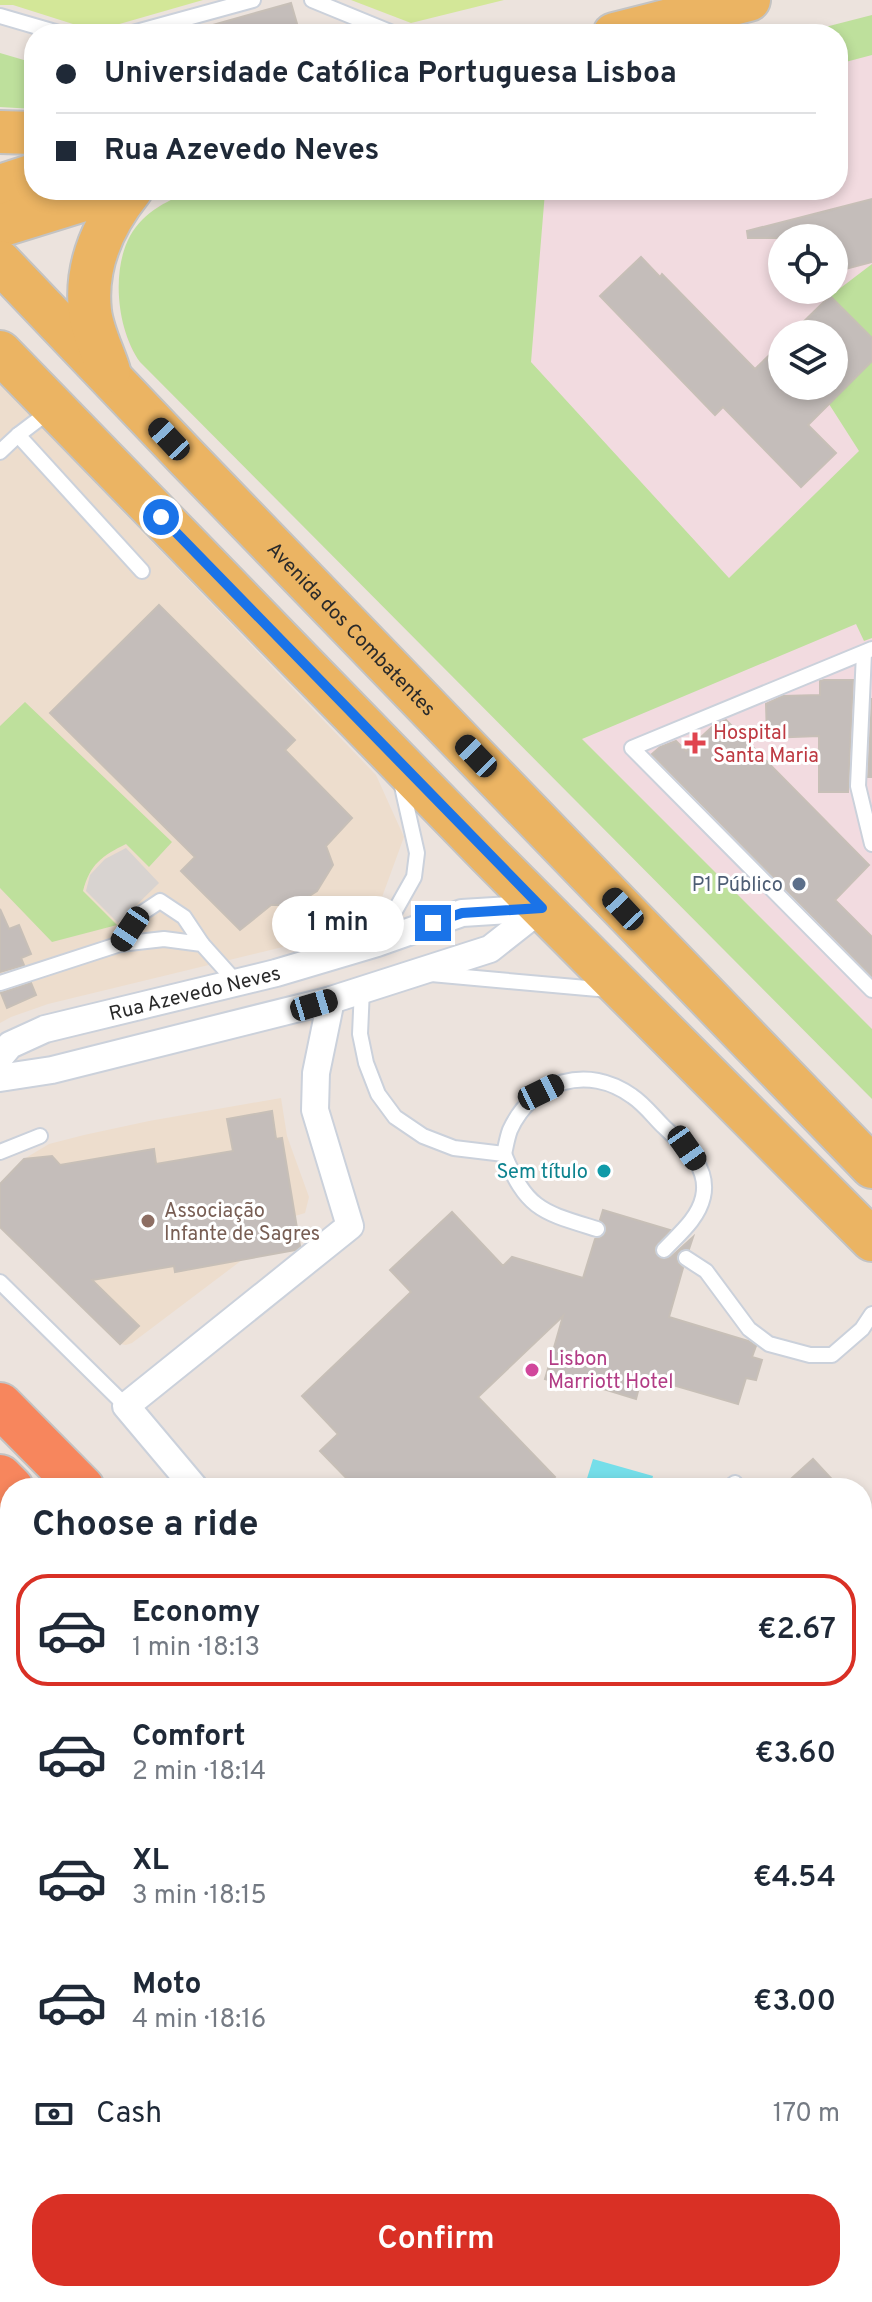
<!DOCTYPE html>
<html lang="en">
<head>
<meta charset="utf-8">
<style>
  body { margin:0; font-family:Overpass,sans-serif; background:#f2f2f3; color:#1f2937; height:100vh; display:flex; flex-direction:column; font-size:30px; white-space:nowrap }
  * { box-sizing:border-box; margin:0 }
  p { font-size:26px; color:#747a83 }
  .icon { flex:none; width:44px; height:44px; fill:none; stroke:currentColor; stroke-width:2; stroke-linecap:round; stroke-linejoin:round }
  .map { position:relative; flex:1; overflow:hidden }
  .panel { position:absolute; left:0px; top:1478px; width:872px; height:824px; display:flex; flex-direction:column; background:#fff; border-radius:32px 32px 0 0; box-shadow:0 4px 12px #0003 }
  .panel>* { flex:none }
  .hud { position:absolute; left:24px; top:24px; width:824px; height:176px; border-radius:32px; box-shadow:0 4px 12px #0003; display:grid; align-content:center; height:176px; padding:0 32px; background:#fff }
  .fabs { position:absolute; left:768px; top:224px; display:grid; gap:16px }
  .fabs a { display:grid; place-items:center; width:80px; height:80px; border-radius:50%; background:#fff; box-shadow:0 4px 12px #0003; font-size:40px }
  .end { position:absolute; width:36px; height:36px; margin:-18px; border:10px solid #1a73e8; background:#fff; box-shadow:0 0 0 4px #fff }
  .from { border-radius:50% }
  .bubble { position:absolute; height:56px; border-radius:28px; background:#fff; box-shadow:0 4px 12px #0003; font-size:26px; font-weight:600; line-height:56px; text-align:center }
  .car { position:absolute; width:24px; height:48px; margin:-24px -12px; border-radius:10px; box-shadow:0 0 6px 2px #0007; background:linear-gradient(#222 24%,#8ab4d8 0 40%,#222 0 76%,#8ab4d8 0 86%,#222 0) }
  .hud b { display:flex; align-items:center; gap:28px; height:76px; font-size:30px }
  .hud b+b { border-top:2px solid #e0e1e3 }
  .hud i { width:20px; height:20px; background:#1f2937 }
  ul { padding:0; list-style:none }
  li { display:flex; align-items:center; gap:24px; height:112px; margin:0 16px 12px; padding:0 16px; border:4px solid transparent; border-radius:32px }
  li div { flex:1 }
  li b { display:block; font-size:30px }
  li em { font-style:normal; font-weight:600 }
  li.selected { border-color:#d93025 }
  li>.icon { width:72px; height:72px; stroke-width:1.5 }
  h2 { padding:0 32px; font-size:36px; line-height:96px }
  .pay { display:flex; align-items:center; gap:20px; height:88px; padding:0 32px; font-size:30px }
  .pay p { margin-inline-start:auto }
  .button { display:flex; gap:16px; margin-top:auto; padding:16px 32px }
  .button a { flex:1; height:92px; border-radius:32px; background:#d93025; color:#fff; font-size:32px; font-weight:600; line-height:92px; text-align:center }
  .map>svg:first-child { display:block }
</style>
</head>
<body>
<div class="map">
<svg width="872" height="2302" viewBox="0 0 872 2302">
  <rect width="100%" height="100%" fill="#ece3dd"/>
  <g fill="#edddcd">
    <polygon points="0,384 376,775 404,837 378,908 332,935 48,1004 11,1017 0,1023"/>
    <polygon points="281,1098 287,1136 309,1197 305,1213 295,1216 300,1249 242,1260 132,1343 126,1345 120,1344 0,1227 0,1184 24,1159 49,1144 84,1135 149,1121"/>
  </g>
  <path fill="#f2dbe0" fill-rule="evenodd" d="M 872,15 L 872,1099 L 140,362 L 130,348 L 124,331 L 119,299 L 121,267 L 130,236 L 158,206 L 195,190 L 838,190 L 838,34 L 798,34 ZM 782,238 L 834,238 L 834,290 L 782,290 ZM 782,334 L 834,334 L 834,386 L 782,386 Z"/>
  <g fill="#bee09c">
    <polygon points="872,15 872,55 838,64 838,34 798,34"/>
    <polygon points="0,53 34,63 34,109 0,107"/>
    <path d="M 195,190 L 547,190 L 545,192 L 531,362 L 729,578 L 859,451 L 829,404 L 872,361 L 872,638 L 864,641 L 856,624 L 582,739 L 872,1029 L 872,1099 L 140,362 C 117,330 111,271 130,236 C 144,211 170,199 195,190 Z"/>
    <polygon points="872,264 872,338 830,296"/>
    <path d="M 25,702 L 172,842 L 149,867 L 126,844 C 102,856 90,864 83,891 L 117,925 L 52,942 L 0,888 L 0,726 Z"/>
    <polygon points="863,1521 872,1531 872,1754 862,1763"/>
    <polygon points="0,1533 10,1543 10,1617 0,1609"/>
    <polygon points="288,2292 415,2292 425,2302 289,2302"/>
  </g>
  <g fill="#d3e798">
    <polygon points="0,0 203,0 95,31 13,5 0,5"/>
    <polygon points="351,0 504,0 411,23"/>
    <polygon points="0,1634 10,1642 10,1744 0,1757"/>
  </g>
  <polygon fill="#d8d3d0" points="126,848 159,883 118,923 86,891 90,875 105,859"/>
  <polygon fill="#75dee9" points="593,1459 653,1476 650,1488 594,1488 585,1485"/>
  <g fill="#c4bdba" stroke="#c7bfb7" stroke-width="2">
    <polygon points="291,3 300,34 202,34 202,28"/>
    <polygon points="872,199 872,262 834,272 834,238 748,238 747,231"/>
    <polygon points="641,257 660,277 662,274 755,369 782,343 782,386 834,386 834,334 791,334 830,296 872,338 872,361 808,425 836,453 801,487 723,407 715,415 600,296"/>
    <polygon points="159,605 295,740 285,750 352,818 326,846 333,865 317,891 295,905 271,905 240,930 181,871 195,857 50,713"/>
    <polygon points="824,680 853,680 848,792 819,792 819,736 767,738 766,704 783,696 820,695 820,681"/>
    <polygon points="872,698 872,777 868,777"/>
    <polygon points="726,720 869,865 835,900 872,937 872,976 652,754 660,747 676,741 686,751 714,725"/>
    <polygon points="0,909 9,929 19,925 31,954 21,958 24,965 0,972"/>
    <polygon points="31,983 36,995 7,1008 1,993"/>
    <polygon points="272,1111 276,1139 282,1138 300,1246 295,1250 175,1272 174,1266 92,1280 139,1326 120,1344 0,1227 0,1184 24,1159 52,1156 60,1165 154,1149 156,1164 233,1151 227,1119"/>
    <polygon points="603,1210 670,1230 655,1247 655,1253 661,1259 671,1257 693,1237 689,1249 681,1250 676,1257 678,1263 683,1268 669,1317 748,1341 756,1346 752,1357 762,1360 756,1380 746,1378 738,1404 642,1376 636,1399 584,1383 581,1389 545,1379 563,1316 478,1397 555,1477 543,1488 356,1488 320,1451 338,1434 302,1396 411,1292 390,1270 452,1212 503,1266 512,1257 583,1278 595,1239 600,1238 606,1233 606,1226 600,1220"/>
    <polygon points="813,1459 840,1488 781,1488"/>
  </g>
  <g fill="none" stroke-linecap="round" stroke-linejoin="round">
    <defs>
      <g id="lane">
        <polyline points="312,0 395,34"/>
        <polyline points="0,16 62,34"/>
        <polyline points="129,34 253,0"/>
        <polyline points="18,435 142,571"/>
        <polyline points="0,452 18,435 51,410"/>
        <polyline points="872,649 632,748 872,990"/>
        <polyline points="864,653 858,786 872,844"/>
        <polyline points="378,941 414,877 417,853 401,782"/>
        <polyline points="120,944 139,915 160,901 184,917 202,944"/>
        <polyline points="431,974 609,990"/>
        <polyline points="0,983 120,944 164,939 202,944 237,983"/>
        <path d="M 362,989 L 360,1034 L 366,1063 L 378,1094 L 395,1117 L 423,1136 L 454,1148 L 504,1154 C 527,1210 542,1212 597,1229"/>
        <polyline points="0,1152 40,1136"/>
        <path d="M 504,1154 C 506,1146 507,1138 510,1130 C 533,1080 588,1064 632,1096 C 644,1104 653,1116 663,1126 C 683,1145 710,1166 703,1197 C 698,1219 679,1234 664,1250"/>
        <polyline points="686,1258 706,1271 749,1329 769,1344 810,1355 832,1355 862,1329 872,1314"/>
        <polyline points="0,1282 126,1406"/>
        <polyline points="729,1488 735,1483"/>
        <polyline points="7,2095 10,2115"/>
        <polyline points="0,2186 10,2179"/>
      </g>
      <g id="street">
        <path id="s1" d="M 0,1057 L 10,1045 L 45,1029 L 276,973 L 377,943 L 462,913 L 542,908"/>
        <polyline points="0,1078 52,1070 331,1000 490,949 542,908"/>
        <polyline points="195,1488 126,1406 350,1226 315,1110 316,1073 331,1000"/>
        <polyline points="862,1933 872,1923"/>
      </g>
      <g id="primary">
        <polyline points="614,34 749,0"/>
        <polyline points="0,132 34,133"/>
        <polyline points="0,186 34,175"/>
        <polyline points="0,226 116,190"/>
        <path id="s2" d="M 0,262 L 188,459 L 872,1167"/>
        <polyline points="0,352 490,856 872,1240"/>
        <path d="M 109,371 C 103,352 92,331 90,311 C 85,265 103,225 131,190"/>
      </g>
      <g id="highway">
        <polyline points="0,1405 82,1488"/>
        <polyline points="0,1477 11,1488"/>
        <polyline points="458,2292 471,2302"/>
        <polyline points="575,2292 578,2302"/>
        <polyline points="626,2292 629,2302"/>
        <polyline points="707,2292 713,2302"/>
      </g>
    </defs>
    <use href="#lane" stroke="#cbd1db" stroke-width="18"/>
    <use href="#street" stroke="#cbd1db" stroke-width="30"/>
    <use href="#primary" stroke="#c3c3c3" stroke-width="46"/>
    <use href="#highway" stroke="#c3c3c3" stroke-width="48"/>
    <use href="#lane" stroke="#fff" stroke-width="14"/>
    <use href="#street" stroke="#fff" stroke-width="26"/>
    <use href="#primary" stroke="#ebb463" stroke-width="42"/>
    <use href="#highway" stroke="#f7865d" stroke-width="44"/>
  </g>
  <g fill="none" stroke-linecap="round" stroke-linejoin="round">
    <polyline stroke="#1a73e8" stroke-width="10" points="161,517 542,908 462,913 433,923"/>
  </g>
  <path fill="#e0444e" stroke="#fff" stroke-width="3" d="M691 731h8v8h8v8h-8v8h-8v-8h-8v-8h8z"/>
  <circle fill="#5c6f8a" stroke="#fff" stroke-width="3" cx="799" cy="884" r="8"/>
  <circle fill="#0f9aa8" stroke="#fff" stroke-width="3" cx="604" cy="1171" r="8"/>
  <circle fill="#8d6e63" stroke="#fff" stroke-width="3" cx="148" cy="1221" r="8"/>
  <circle fill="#d1479c" stroke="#fff" stroke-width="3" cx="532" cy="1370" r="8"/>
  <g text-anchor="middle" stroke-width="6" stroke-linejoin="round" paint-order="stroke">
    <g font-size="20" fill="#2a2a2a" stroke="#fff">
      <text dy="7" stroke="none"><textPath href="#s2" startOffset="508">Avenida dos Combatentes</textPath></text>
      <text dy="7" stroke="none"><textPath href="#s1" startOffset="208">Rua Azevedo Neves</textPath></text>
    </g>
    <g font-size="20" fill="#be3a42" stroke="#fff" text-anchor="start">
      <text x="713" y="739">Hospital<tspan x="713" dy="23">Santa Maria</tspan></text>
    </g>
    <g font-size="20" fill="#4e5e75" stroke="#fff" text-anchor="end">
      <text x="783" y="891">P1 Público</text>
    </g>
    <g font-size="20" fill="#0d838f" stroke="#fff" text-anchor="end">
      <text x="588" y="1178">Sem título</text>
    </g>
    <g font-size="20" fill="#785e54" stroke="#fff" text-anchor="start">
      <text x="164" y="1217">Associação<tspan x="164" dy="23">Infante de Sagres</tspan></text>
    </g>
    <g font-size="20" fill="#b23c85" stroke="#fff" text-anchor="start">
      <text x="548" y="1365">Lisbon<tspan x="548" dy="23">Marriott Hotel</tspan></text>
    </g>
  </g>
</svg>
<div class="fabs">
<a><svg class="icon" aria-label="locate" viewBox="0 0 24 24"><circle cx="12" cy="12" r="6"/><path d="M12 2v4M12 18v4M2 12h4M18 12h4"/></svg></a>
<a><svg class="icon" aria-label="layers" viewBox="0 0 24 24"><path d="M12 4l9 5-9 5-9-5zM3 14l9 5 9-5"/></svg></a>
</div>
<i class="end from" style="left:161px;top:517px"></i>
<i class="end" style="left:433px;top:923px"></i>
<div class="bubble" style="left:272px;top:896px;width:132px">1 min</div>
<i class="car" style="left:169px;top:439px;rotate:317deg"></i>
<i class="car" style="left:476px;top:756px;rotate:316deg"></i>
<i class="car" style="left:623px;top:909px;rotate:317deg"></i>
<i class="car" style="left:130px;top:929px;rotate:214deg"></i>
<i class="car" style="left:314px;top:1005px;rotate:73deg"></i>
<i class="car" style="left:541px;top:1092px;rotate:64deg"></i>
<i class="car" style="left:687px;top:1148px;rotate:145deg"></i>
<div class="hud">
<b><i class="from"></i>Universidade Católica Portuguesa Lisboa</b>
<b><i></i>Rua Azevedo Neves</b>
</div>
<section class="panel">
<h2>Choose a ride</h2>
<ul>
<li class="selected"><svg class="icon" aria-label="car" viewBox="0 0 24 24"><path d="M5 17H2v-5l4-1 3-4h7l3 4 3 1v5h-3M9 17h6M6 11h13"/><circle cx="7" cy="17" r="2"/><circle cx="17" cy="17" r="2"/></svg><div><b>Economy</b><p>1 min · 18:13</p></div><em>€2.67</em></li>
<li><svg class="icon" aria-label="car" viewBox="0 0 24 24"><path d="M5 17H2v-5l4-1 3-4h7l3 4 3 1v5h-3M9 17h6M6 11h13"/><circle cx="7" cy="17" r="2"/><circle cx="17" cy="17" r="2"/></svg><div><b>Comfort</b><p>2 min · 18:14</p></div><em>€3.60</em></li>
<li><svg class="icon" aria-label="car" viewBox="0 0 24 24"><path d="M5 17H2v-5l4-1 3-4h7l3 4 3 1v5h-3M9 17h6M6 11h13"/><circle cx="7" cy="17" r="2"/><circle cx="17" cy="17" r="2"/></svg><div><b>XL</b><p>3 min · 18:15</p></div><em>€4.54</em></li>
<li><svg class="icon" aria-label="car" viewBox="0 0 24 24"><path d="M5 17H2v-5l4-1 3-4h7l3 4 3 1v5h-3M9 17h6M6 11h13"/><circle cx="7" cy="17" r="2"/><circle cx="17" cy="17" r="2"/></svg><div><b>Moto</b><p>4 min · 18:16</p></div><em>€3.00</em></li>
</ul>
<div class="pay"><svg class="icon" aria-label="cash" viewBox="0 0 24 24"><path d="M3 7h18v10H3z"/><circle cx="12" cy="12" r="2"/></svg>Cash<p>170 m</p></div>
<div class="button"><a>Confirm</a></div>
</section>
</div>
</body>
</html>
